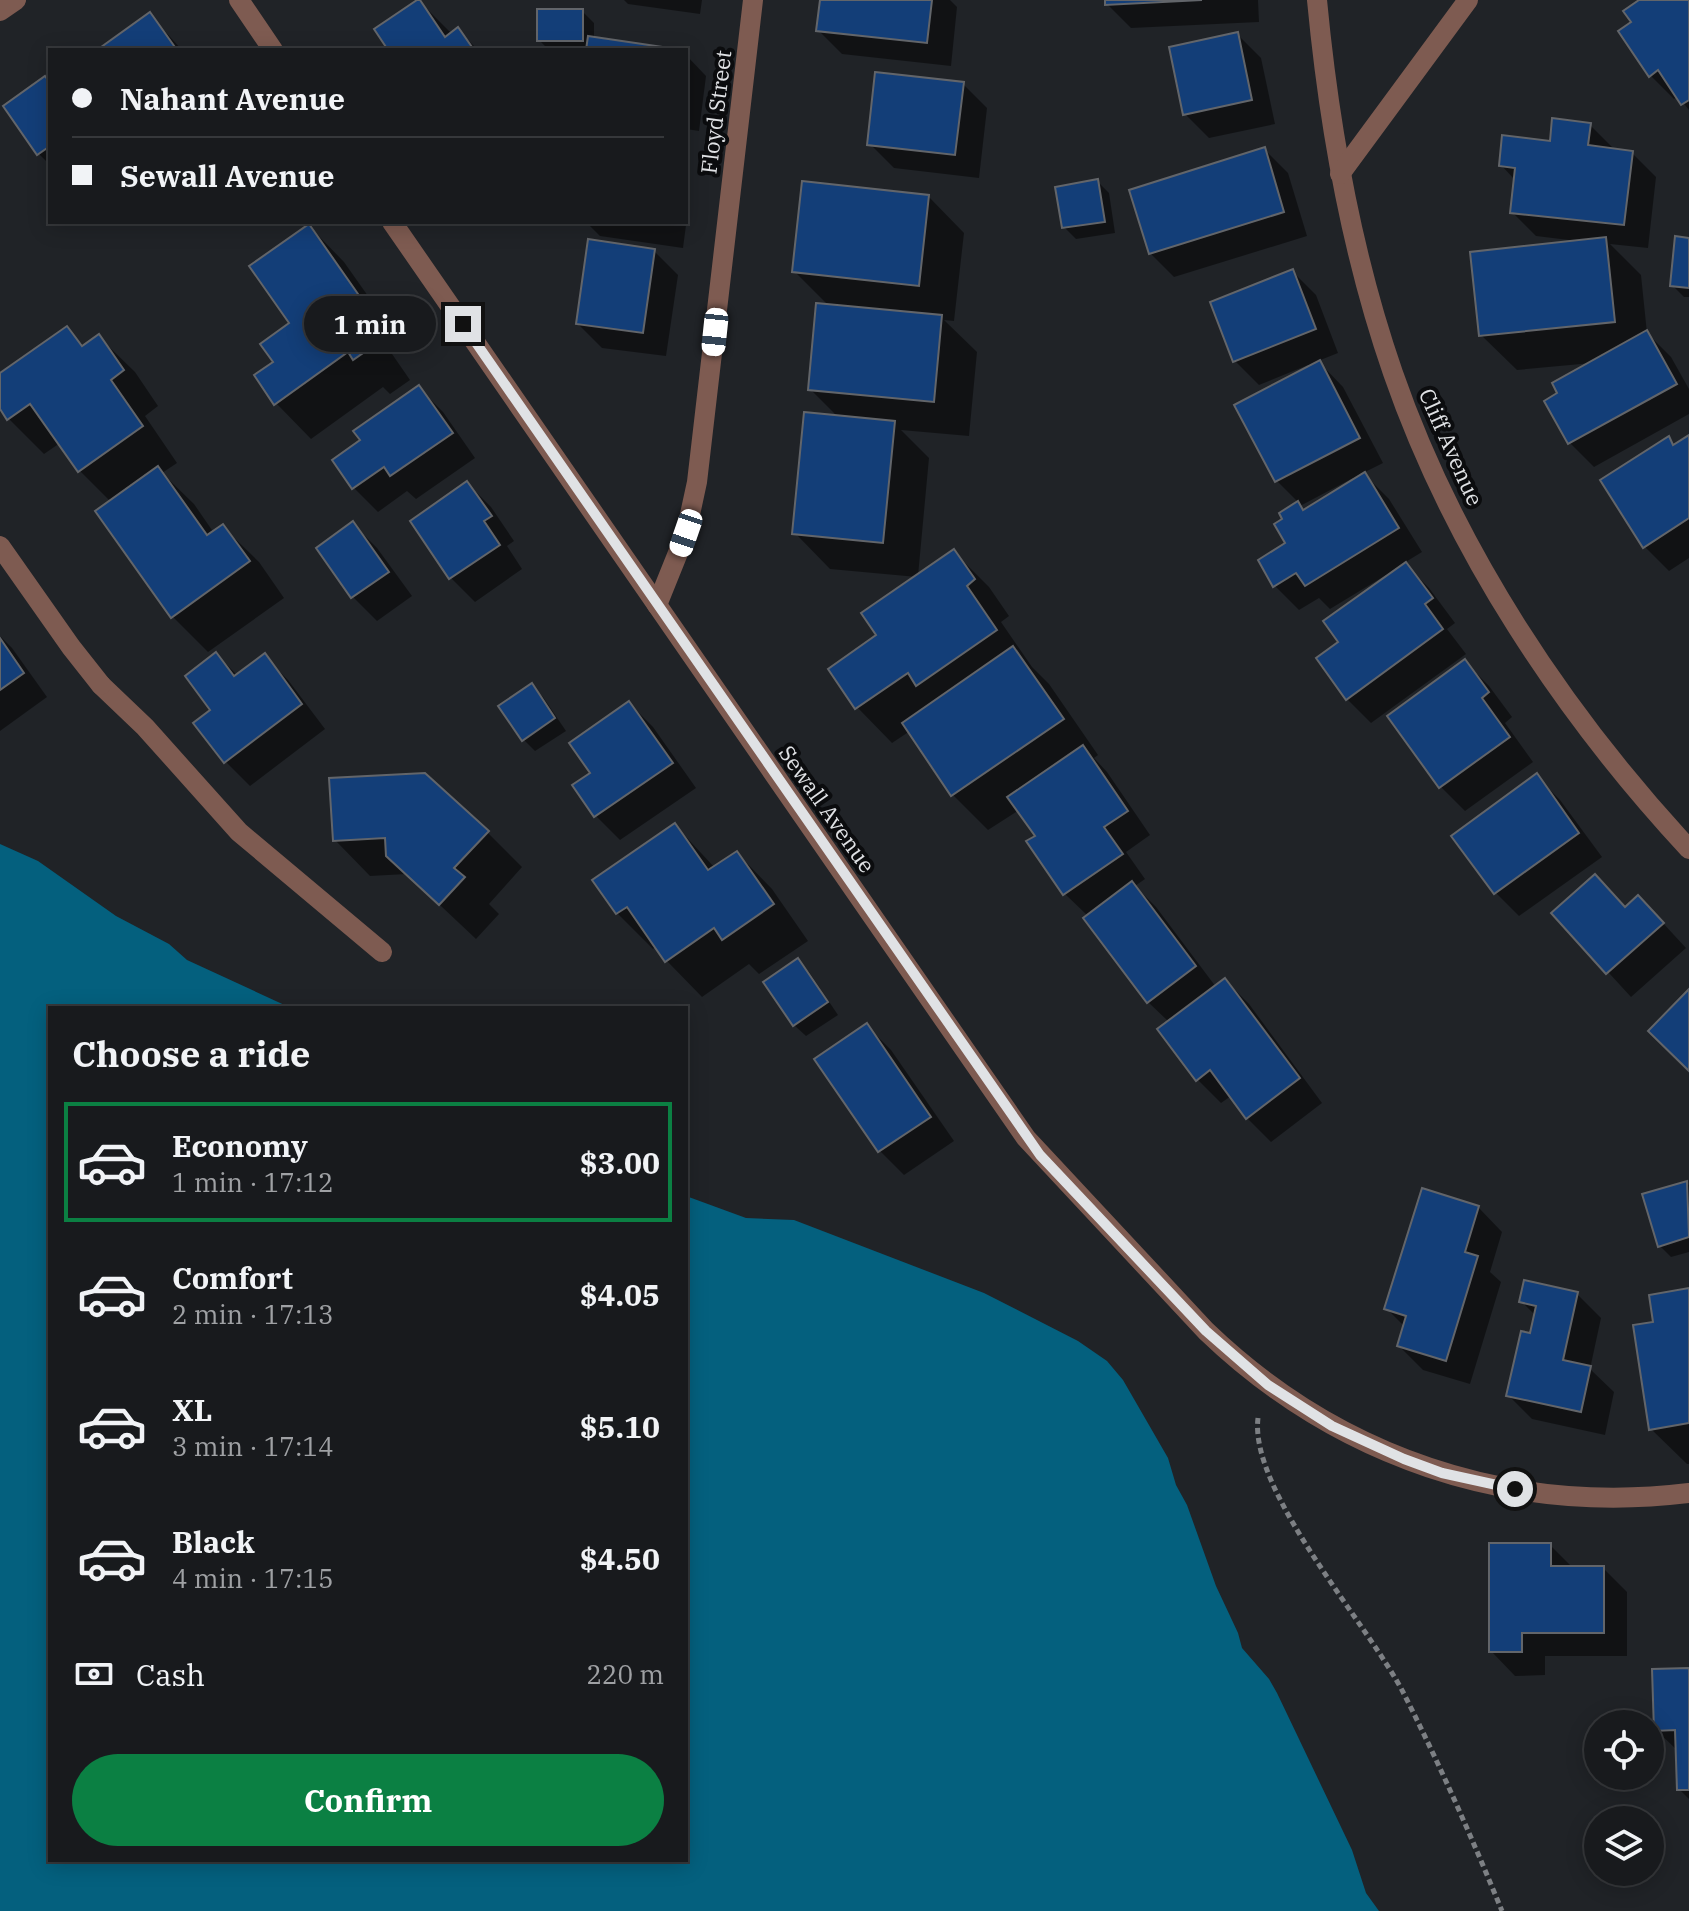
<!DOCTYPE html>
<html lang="en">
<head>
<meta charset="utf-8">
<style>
  body { margin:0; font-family:"IBM Plex Serif",serif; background:#25272a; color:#f1f3f6; height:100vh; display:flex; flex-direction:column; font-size:30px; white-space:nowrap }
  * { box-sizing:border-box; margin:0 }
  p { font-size:26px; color:#9fa1a4 }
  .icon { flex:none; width:44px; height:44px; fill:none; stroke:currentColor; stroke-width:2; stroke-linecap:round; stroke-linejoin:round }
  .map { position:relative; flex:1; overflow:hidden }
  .sheet { position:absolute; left:48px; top:1006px; width:640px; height:856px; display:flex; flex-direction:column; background:#181a1d; border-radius:0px; box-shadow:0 4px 20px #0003,0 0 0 2px #36383b }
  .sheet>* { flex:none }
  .guide { position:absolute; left:48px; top:48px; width:640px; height:176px; border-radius:0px; box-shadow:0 4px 20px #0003,0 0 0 2px #36383b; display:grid; align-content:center; height:176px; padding:0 24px; background:#181a1d }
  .buttons { position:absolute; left:1584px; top:1710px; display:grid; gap:16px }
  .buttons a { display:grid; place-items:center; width:80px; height:80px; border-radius:50%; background:#181a1d; box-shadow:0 4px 20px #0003,0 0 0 2px #36383b; font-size:40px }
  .end { position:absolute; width:36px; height:36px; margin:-18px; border:10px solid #e0e2e5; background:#111; box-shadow:0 0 0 4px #111 }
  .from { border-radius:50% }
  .bubble { position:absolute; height:56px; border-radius:28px; background:#181a1d; box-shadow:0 4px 20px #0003,0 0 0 2px #36383b; font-size:26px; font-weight:700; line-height:56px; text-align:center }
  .car { position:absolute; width:24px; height:48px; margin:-24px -12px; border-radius:10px; box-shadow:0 0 6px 2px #0007; background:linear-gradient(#fff 24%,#345 0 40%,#fff 0 76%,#345 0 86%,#fff 0) }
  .guide b { display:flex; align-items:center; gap:28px; height:76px; font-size:30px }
  .guide b+b { border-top:2px solid #36383b }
  .guide i { width:20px; height:20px; background:#f1f3f6 }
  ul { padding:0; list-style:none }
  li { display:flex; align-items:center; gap:24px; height:120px; margin:0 16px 12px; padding:0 8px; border:4px solid transparent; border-radius:0px }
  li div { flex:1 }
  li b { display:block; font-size:30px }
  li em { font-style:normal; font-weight:700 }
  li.selected { border-color:#0b8043 }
  li>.icon { width:72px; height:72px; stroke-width:1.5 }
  h2 { padding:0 24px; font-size:36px; line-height:96px }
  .pay { display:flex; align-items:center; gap:20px; height:88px; padding:0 24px; font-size:30px }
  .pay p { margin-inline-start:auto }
  .cta { display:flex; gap:16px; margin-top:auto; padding:16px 24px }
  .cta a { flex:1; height:92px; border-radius:48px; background:#0b8043; color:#fff; font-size:32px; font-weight:700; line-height:92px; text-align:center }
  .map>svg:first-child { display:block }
</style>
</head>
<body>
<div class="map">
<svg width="1689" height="1911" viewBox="0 0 1689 1911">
  <rect width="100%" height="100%" fill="#202327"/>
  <polygon fill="#04607e" points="0,844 38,861 116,916 169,944 187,960 291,1008 50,1008 50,1860 686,1860 686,1196 746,1218 794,1220 984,1293 1078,1341 1107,1361 1123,1380 1168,1458 1176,1485 1187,1505 1216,1586 1238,1633 1242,1648 1269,1679 1277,1693 1352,1850 1366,1893 1379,1911 0,1911"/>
  <g fill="#0007" fill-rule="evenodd">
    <polygon points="624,0 702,0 700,14 628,4"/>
    <polygon points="822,0 950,0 957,7 951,66 842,54 818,30"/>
    <polygon points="1107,0 1258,0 1259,22 1131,28 1107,4"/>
    <polygon points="1643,0 1689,0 1689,110 1678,96 1674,99 1650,75 1634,23"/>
    <polygon points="419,1 452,34 458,30 478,50 391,50"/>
    <polygon points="582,11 594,23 594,39 672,50 549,50 539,40"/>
    <polygon points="150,15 182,50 100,50"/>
    <polygon points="1237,34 1261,58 1275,124 1209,138 1185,114"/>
    <polygon points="686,55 706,76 699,131 686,129"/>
    <polygon points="50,84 50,165 39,154 5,107"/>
    <polygon points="963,84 987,108 979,178 894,168 870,144"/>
    <polygon points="1590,125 1614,149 1632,153 1656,177 1648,248 1610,244 1641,275 1647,333 1671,357 1689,389 1689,414 1594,467 1570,443 1547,402 1560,394 1592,363 1517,370 1481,335 1577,241 1536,236 1512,212 1515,180 1501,165"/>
    <polygon points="1264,149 1288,173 1307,236 1174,277 1150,253"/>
    <polygon points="1097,181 1109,193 1115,233 1076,239 1064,227"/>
    <polygon points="686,190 690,195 683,248 600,236 586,222 686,222"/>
    <polygon points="929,197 964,233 954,321 944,320 977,352 969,436 901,430 929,458 918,576 954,552 989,587 1009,616 1001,622 1032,667 1049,684 1098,755 1094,758 1107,772 1150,835 1126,852 1145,879 1135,886 1156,907 1216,987 1225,980 1249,1004 1322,1103 1271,1142 1247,1118 1231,1096 1221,1103 1197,1079 1169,1022 1148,1002 1086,918 1088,916 1065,894 1037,836 1019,810 988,830 953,795 910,731 892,743 857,707 879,636 917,577 830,569 795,533 839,418 810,389 829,306 794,271"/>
    <polygon points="309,226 344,262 392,330 381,338 410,380 390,394 383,387 311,439 276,403 275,363 292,323"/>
    <polygon points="1689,240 1689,297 1684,297 1672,285"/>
    <polygon points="654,251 678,275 666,356 602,348 578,324"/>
    <path d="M 1292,271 L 1316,295 L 1338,353 L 1318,361 L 1343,387 L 1383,463 L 1363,473 L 1389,499 L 1422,552 L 1404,563 L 1429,588 L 1455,623 L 1447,629 L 1466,654 L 1371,723 L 1347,699 L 1341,643 L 1388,577 L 1386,575 L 1330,609 L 1319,598 L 1299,610 L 1275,586 L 1260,561 L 1288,544 L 1299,503 L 1277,481 L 1309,368 L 1308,365 L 1259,385 L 1235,361 ZM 1353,478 L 1354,481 L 1305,511 L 1300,506 Z"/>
    <polygon points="67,329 85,347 99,337 135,372 158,406 145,416 177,463 162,473 194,504 214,533 223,527 259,562 284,598 208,652 172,616 111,502 80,471 60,443 44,454 9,419 0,405 0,376"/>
    <polygon points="419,388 443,412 475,458 416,499 407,491 378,512 354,488 363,441"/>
    <polygon points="1689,437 1689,558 1669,571 1645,547 1668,439 1675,446"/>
    <polygon points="467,483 491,507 514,541 507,546 522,569 475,602 451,578 412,522"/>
    <polygon points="353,524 377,548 412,596 377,621 353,597 318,548"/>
    <polygon points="0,636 12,648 47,697 0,731"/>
    <polygon points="216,654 238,676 264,656 288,680 325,729 250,786 226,762 196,723 213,710"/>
    <polygon points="1465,662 1489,686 1512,717 1505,723 1533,762 1465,811 1441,787"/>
    <polygon points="531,686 543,697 566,731 535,751 524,740 501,707"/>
    <polygon points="629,703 653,727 696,788 620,840 596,816 574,786 593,773"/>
    <polygon points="1536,776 1560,800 1602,857 1519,916 1495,892"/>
    <polygon points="675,825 715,868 737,853 772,889 808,941 759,974 749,964 702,997 667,961 656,946 653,949 617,913 595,881"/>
    <polygon points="487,832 522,867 489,904 499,914 476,939 407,874 370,876 335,840"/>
    <polygon points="1595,876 1627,908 1662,922 1686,948 1631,997 1554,913"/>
    <polygon points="797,961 809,972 838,1015 806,1036 794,1025"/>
    <polygon points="867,1026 891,1050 954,1141 904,1175 880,1151 817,1059"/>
    <polygon points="1686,1183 1689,1185 1689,1252 1671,1257 1660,1246"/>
    <polygon points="1478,1207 1502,1232 1490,1272 1501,1282 1470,1384 1423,1370 1399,1346 1405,1327 1387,1309"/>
    <polygon points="1689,1290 1689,1464 1687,1464 1651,1429 1655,1324"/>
    <polygon points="1577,1294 1601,1318 1590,1369 1614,1392 1605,1435 1532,1419 1508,1395 1531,1336 1536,1316 1522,1302"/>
    <polygon points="1550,1545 1573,1568 1603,1568 1627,1592 1627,1656 1545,1656 1545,1675 1515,1676 1491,1651"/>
    <polygon points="1689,1670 1689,1799 1679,1789 1678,1751 1656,1730"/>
  </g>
  <g fill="#133e78" stroke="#62656a" stroke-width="2">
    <polygon points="417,0 420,0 445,37 458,27 474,50 388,50 374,29"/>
    <polygon points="820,0 932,0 927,43 816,31"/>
    <polygon points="1105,0 1202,0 1105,5"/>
    <polygon points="1639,0 1689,0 1689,100 1681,105 1658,70 1649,77 1618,31 1631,22 1623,11"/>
    <rect x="537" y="9" width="46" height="32"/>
    <polygon points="150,12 177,50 97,50"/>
    <polygon points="1238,32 1252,100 1183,115 1169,47"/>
    <polygon points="588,36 683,50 586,50"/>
    <polygon points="875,72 964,82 955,155 867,145"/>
    <polygon points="45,76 50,83 50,146 37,155 3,106"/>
    <polygon points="1552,118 1591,123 1588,145 1633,151 1624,225 1510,213 1515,168 1499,166 1502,135 1550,141"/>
    <polygon points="1265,147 1284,212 1149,254 1129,190"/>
    <polygon points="1098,179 1105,222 1062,228 1055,187"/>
    <polygon points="802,181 929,195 919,286 792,272"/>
    <polygon points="309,224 358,294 347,302 376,344 353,360 348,352 274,405 254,375 273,362 260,344 289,323 249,266"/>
    <polygon points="1675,236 1689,238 1689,288 1670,286"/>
    <polygon points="1606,237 1615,322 1479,336 1470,252"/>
    <polygon points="588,239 655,249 643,333 576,324"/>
    <polygon points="1293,269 1316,329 1233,362 1210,302"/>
    <polygon points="816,303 942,315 934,402 808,390"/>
    <polygon points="67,326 82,346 99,334 124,370 111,380 143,426 78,472 30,404 7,420 0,409 0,373"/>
    <polygon points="1647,330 1677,384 1568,444 1544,401 1557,393 1552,383"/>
    <polygon points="1320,360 1360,438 1275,482 1234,405"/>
    <polygon points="419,385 453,433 390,476 384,467 352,489 332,460 360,440 353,431"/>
    <polygon points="804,412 895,421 883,543 792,534"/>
    <polygon points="1689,435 1689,518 1643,548 1600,480 1669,436 1673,445"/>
    <polygon points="158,466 207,535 223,524 250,561 171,618 95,511"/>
    <polygon points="1365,472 1399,528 1305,586 1296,573 1273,587 1258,560 1285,543 1274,524 1282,519 1279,513 1298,501 1303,510"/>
    <polygon points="467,481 492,516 484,521 500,545 449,579 410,521"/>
    <polygon points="353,521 389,572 351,598 316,548"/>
    <polygon points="954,549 975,579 967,586 997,630 916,686 908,673 855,709 828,669 876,635 861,613"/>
    <polygon points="1406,562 1433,598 1425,604 1443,629 1346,700 1316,658 1338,642 1323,621"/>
    <polygon points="0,638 24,673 0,690"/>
    <polygon points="1013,646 1064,719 951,796 902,723"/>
    <polygon points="216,652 234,676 265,653 302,704 224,763 193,723 210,710 185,676"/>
    <polygon points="1465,659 1489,692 1482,698 1510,737 1439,788 1387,716"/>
    <polygon points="532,683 555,718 522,741 498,706"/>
    <polygon points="629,701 673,763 594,817 572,785 590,773 569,743"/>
    <polygon points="1083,745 1128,811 1104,827 1123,854 1063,895 1026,841 1035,836 1007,797"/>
    <polygon points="425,773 489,831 454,868 465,877 439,905 386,856 385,838 333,841 329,778"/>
    <polygon points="1537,773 1579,833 1494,894 1451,836"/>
    <polygon points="675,823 708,870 737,851 774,904 722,940 714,928 665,962 627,907 616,914 592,880"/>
    <polygon points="1595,874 1625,907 1638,895 1664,923 1606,974 1551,913"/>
    <polygon points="1132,881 1196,966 1147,1003 1083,918"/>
    <polygon points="798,958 828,1002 793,1026 763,982"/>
    <polygon points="1225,978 1300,1078 1246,1119 1210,1070 1196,1081 1157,1029"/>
    <polygon points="1689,989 1689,1071 1648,1031"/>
    <polygon points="867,1023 931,1117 878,1152 814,1059"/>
    <polygon points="1687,1181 1689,1237 1658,1247 1642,1194"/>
    <polygon points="1422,1188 1479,1206 1465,1252 1478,1256 1446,1361 1397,1346 1406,1316 1384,1309"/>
    <polygon points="1524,1280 1578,1292 1563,1360 1591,1366 1581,1412 1506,1396 1521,1331 1530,1333 1536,1306 1519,1302"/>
    <polygon points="1689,1288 1689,1423 1649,1430 1633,1325 1653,1322 1649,1295"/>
    <polygon points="1489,1543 1551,1543 1551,1566 1604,1566 1604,1633 1522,1633 1522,1652 1489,1652"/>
    <polygon points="1689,1668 1689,1790 1677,1790 1675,1730 1654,1731 1652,1669"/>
  </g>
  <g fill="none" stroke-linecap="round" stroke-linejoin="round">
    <path stroke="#7d8084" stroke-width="5" stroke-dasharray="6 4" stroke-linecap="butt" d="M 1258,1418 C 1249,1492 1369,1625 1404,1694 C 1440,1765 1472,1838 1502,1911"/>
    <polyline stroke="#7e5b51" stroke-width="20" points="101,685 145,727 239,832 382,952"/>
    <g stroke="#7e5b51" stroke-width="20">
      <polyline points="239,0 273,50"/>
      <path d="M 1317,0 C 1329,127 1351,252 1393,373 C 1454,549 1563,713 1689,849"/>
      <polyline points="0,11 16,0"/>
      <polyline points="1340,174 1468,0"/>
      <path d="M 392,222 L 1026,1138 L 1206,1331 C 1337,1457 1508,1515 1689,1493"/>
      <polyline points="0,546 71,647 101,685"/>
      <polyline points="657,605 686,533 697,482 753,0"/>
    </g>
  </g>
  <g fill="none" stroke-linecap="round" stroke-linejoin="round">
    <polyline stroke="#e0e2e5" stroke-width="10" points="463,324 1040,1155 1206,1331 1268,1385 1332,1426 1404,1459 1442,1473 1515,1489"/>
  </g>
  <g text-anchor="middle" stroke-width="8" stroke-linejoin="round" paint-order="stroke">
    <g font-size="22" fill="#e0e2e5" stroke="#0b0c0e">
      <text transform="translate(716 112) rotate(-83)" y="8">Floyd Street</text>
      <text transform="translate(1451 447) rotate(66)" y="8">Cliff Avenue</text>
      <text transform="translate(827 809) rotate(55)" y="8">Sewall Avenue</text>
    </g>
  </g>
</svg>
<div class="buttons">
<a><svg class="icon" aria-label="locate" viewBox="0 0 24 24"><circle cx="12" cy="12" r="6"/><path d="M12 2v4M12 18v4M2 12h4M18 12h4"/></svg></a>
<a><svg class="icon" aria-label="layers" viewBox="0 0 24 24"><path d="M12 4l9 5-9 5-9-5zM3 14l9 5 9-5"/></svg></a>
</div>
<i class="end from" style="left:1515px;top:1489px"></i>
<i class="end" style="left:463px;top:324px"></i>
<div class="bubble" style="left:304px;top:296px;width:132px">1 min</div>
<i class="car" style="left:715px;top:332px;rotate:186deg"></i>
<i class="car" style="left:686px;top:533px;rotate:199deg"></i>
<div class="guide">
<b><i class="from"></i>Nahant Avenue</b>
<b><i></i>Sewall Avenue</b>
</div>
<section class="sheet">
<h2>Choose a ride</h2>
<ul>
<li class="selected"><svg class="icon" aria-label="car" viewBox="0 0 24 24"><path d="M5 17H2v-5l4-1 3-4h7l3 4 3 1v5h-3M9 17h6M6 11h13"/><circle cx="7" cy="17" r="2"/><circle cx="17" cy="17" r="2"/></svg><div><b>Economy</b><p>1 min · 17:12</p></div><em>$3.00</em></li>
<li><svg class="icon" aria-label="car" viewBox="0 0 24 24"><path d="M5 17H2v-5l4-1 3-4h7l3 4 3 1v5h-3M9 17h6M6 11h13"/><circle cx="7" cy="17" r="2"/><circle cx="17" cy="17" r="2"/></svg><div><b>Comfort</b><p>2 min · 17:13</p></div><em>$4.05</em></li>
<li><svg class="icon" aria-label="car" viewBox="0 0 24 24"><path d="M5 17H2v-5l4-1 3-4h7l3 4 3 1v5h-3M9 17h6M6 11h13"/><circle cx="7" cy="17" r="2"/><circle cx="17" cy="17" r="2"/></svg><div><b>XL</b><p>3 min · 17:14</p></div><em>$5.10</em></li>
<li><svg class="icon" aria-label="car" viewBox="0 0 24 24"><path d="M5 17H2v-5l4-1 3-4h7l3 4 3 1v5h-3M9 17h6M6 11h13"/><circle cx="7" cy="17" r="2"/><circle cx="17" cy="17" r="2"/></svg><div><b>Black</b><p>4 min · 17:15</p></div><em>$4.50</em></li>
</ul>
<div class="pay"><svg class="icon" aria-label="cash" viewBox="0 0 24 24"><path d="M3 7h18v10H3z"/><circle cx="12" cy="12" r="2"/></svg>Cash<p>220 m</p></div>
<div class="cta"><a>Confirm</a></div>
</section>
</div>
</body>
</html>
